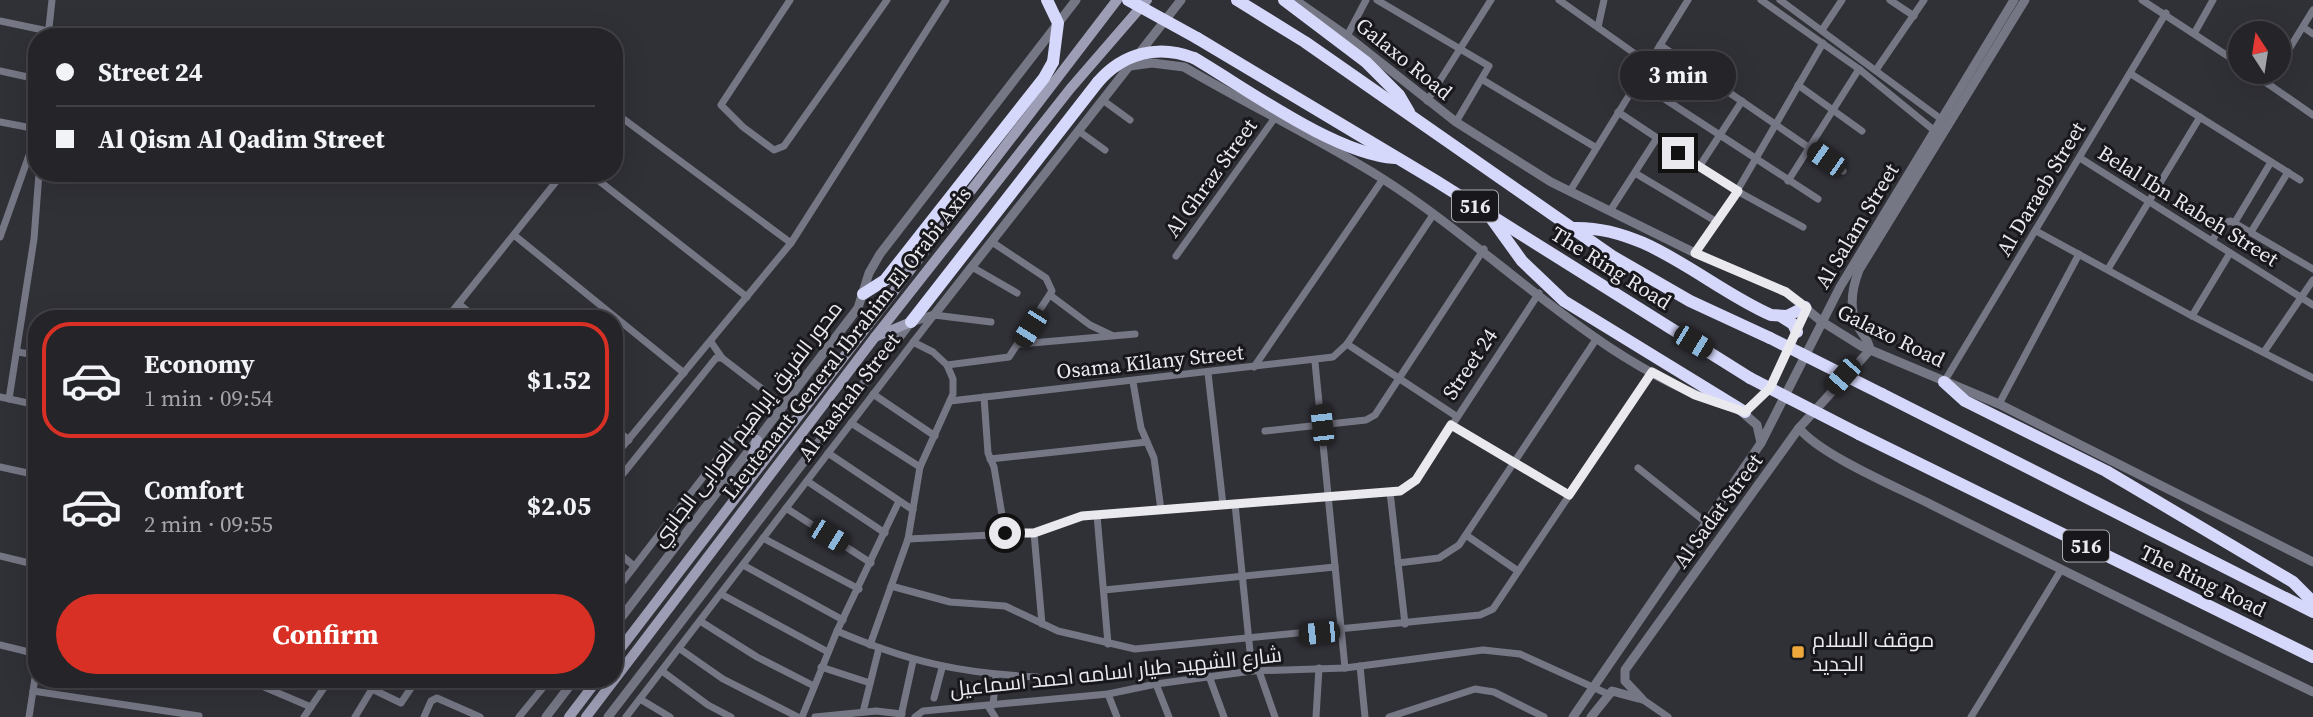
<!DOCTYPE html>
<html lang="en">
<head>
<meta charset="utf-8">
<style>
  body { margin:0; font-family:"Source Serif 4",Cairo,serif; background:#2c2c31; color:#f1f3f6; height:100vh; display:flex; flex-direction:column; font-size:26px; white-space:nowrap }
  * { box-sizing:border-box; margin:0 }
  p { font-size:23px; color:#a3a4a8 }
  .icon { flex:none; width:38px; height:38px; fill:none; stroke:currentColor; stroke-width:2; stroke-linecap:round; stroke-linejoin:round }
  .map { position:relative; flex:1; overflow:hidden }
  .drawer { position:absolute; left:28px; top:310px; width:595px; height:378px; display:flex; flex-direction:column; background:#242429; border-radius:28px; box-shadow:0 7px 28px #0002,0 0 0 2px #414146 }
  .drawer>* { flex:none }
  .guide { position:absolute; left:28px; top:28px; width:595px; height:154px; border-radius:28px; box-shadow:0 7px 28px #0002,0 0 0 2px #414146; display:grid; align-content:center; height:154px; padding:0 28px; background:#242429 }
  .needle { width:46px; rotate:348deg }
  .tools { position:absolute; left:2228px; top:21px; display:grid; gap:14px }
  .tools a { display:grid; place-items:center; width:63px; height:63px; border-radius:50%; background:#242429; box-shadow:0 7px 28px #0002,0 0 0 2px #414146; font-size:35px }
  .end { position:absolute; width:32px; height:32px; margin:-16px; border:9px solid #e9e9ee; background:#111; box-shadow:0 0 0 4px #111 }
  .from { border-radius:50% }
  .bubble { position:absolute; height:49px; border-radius:24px; background:#242429; box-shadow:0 7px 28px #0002,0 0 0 2px #414146; font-size:23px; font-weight:700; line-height:49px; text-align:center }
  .car { position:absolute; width:21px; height:42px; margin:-21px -10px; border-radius:9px; box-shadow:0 0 5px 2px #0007; background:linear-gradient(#222 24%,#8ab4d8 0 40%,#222 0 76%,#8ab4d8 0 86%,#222 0) }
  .guide b { display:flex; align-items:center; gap:24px; height:66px; font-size:26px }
  .guide b+b { border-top:2px solid #414146 }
  .guide i { width:18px; height:18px; background:#f1f3f6 }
  ul { padding:12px 0 0; list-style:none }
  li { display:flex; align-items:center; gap:21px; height:116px; margin:0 14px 10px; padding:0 14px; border:4px solid transparent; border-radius:28px }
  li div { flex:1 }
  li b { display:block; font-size:26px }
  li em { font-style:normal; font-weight:700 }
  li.selected { border-color:#d93025 }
  li>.icon { width:63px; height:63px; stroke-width:1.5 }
  .cta { display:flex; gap:14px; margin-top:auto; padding:14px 28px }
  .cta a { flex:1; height:80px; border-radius:42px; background:#d93025; color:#fff; font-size:28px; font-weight:700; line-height:80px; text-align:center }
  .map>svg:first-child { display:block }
</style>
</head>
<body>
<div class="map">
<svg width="2313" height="717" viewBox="0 0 2313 717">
  <rect width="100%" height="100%" fill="#303037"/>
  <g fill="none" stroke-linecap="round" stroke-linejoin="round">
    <g stroke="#767785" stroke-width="7">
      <polyline points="790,0 721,105 743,127 774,150 784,146 887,0"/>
      <polyline points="1377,0 1489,66 1456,122"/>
      <polyline points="1559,0 1648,63"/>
      <polyline points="1761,0 1859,69 1936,132"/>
      <polyline points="1780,0 1945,122"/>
      <polyline points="1890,0 1914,16"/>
      <polyline points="2142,0 2240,64"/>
      <polyline points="0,21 48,31"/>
      <polyline points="1598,27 1604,0"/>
      <polyline points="2303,27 2313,34"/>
      <polyline points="1822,30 1842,0"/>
      <polyline points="2195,32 2213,0"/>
      <polyline points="1347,36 1366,0"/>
      <polyline points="48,37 52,0"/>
      <polyline points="1660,45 1843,171"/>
      <polyline points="2278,67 2313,10"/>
      <polyline points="1876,70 1924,0"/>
      <polyline points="0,71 37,79"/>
      <polyline points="2251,72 2313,115"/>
      <polyline points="2131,74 2300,180"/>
      <polyline points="1483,80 1595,147"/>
      <polyline points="1637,81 1818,199"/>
      <polyline points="2268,84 2275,72"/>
      <polyline points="1798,85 1862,131"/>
      <polyline points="1104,101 1130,120"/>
      <polyline points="1427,101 1491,0"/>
      <polyline points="614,112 791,243"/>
      <polyline points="1618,112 1737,191 1803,227"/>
      <polyline points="0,122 37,129"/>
      <polyline points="1080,132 1105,150"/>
      <polyline points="2080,158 2313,305"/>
      <polyline points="1699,167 1742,101"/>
      <polyline points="589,173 747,297"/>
      <polyline points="1635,173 1717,222"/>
      <polyline points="1788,181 1859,69"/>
      <polyline points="1570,191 1688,0"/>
      <polyline points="1610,211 1657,138"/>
      <polyline points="2235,222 2271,162"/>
      <polyline points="2036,231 2192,316 2313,378"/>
      <polyline points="2251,232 2288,172"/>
      <polyline points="514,235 684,373"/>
      <polyline points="0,237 37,133"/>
      <polyline points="2212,241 2223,223 2231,221 2313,269"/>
      <polyline points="1695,253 1737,191 1823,43"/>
      <polyline points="1176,256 1274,119"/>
      <polyline points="972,267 1017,293"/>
      <polyline points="2108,269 2200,117"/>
      <polyline points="1050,295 1090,325 1111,335"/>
      <polyline points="459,304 476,318"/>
      <polyline points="2192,316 2230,253"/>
      <polyline points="447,318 563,173"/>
      <polyline points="711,342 722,358"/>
      <polyline points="1020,344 1135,334"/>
      <polyline points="1347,344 1456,416"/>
      <polyline points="17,352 37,355"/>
      <polyline points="2264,352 2313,280"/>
      <polyline points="1315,362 1345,668"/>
      <polyline points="947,365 1009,357 1052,291 1046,278 992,242"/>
      <polyline points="1254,367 1383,179"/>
      <polyline points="1208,373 1223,505"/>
      <polyline points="1133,382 1141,428 1154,458 1161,510"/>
      <polyline points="1944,382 2166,13"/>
      <polyline points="873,394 935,436"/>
      <polyline points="0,397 37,405"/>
      <polyline points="984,397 988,453 994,467 1005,533"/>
      <polyline points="9,399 34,239 39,173"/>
      <polyline points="950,401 1333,357 1347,344 1433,215"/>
      <polyline points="1999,404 2079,254"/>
      <polyline points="851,423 920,467"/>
      <polyline points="1451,424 1569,495"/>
      <polyline points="614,428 629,440"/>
      <polyline points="1265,431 1366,420 1375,415 1484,249"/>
      <polyline points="828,453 913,510"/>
      <polyline points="614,457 791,243 946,0"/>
      <polyline points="990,459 1147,442"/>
      <polyline points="0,467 37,475"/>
      <polyline points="1638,468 1708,524"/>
      <polyline points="807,481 885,533"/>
      <polyline points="614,485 716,358 722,358 783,405"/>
      <polyline points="1390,492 1405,624"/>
      <polyline points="1235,504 1252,671"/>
      <polyline points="786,508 871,563"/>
      <polyline points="1097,515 1108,644"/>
      <polyline points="1034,533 1042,624"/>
      <polyline points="1466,535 1518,571"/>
      <polyline points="763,538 859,589"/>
      <polyline points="908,539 1034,533 1082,516 1400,491 1416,480 1539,293"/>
      <polyline points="614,549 634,566"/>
      <polyline points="0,556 37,565"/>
      <polyline points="1398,563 1439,558 1459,545 1597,338"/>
      <polyline points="743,565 843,620"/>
      <polyline points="891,586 950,602 1005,606 1058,631 1135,649 1480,615 1493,609 1652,372"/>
      <polyline points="1104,590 1335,567"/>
      <polyline points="614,593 767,394"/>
      <polyline points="721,594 828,652"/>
      <polyline points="700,621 757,657 814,686"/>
      <path d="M 837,631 C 909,662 959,673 1037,677"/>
      <polyline points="0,645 37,654"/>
      <polyline points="870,645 908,539 920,467 953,394 953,379 947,365 933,352 913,342"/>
      <polyline points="680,649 723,679 798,717"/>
      <polyline points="1360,666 1365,717"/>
      <polyline points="821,667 870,683"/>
      <polyline points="662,671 708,705 731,717"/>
      <polyline points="1259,671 1275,717"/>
      <polyline points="1209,676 1224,717"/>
      <polyline points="245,679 311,707"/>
      <polyline points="1156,684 1169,717"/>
      <polyline points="372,689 401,703 417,679"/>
      <polyline points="33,691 199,716"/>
      <polyline points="1108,694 1117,717"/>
      <polyline points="934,698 942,668"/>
      <polyline points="640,699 670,717"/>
      <polyline points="1642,699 1668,717"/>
      <polyline points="993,705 996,675"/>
      <polyline points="988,706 995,717"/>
      <polyline points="863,712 879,648"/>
      <polyline points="901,716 913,661"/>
      <polyline points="29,717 37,665"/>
      <polyline points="304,717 330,679"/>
      <polyline points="355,717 378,679"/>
      <polyline points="424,717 431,701 437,698 480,717"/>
      <polyline points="519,717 550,679"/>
      <polyline points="626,717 934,315 991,322"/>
      <polyline points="802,717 837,631 899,501"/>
      <polyline points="815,717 876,711 902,714"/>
      <polyline points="915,717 923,711 1108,694 1156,684 1252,671 1345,668 1483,650 1520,654 1608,694"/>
      <polyline points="1316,717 1319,668"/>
      <polyline points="1389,717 1475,689 1494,692 1544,717"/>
      <polyline points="1971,717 2061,570"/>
    </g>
    <g stroke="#767785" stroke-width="9">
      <polyline points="1295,0 1347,36 1456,122 1551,182 1695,253 1786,292 1821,321 1861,346 1999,404 2313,562"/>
      <path d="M 1130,66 L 1152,63 L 1184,67 C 1249,105 1319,139 1383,179 C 1495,250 1601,367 1728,406"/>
      <polyline points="1741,411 1757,425 1761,443"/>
      <polyline points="1745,412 1770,388 1807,308"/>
      <path d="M 1799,428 C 1820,455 1899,488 1932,505 C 2058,568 2185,631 2313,692"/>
      <polyline points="614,627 858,308 869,273 880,254 1076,0"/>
      <path d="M 1642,699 L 1625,681 L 1625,670 L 1799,428 L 1870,350 C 1869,340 1862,334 1857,325 C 1849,308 1852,288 1859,270 L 2025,0"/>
      <polyline points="546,717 575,679"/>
      <polyline points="608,717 911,322 934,315 1181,0"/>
      <polyline points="1573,717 1761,443 1840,287 2014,0"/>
      <polyline points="1591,717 1612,691 1638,698"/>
    </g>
    <g stroke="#9d9eb5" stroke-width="10">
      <polyline points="875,337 911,322"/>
      <polyline points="746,480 757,440"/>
      <polyline points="614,657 1117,0"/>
      <polyline points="569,717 598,679"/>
      <polyline points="586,717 875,337 1070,89 1147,0"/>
    </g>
    <g stroke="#d6d8fb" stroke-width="12">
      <polyline points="1237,0 1305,42 1612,256 1690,301 1770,338"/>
      <polyline points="1284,0 1366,62 1399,95 1409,112"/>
      <polyline points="1197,38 1436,181 1750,378"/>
      <path d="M 1194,58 C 1247,89 1335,154 1395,158"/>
      <polyline points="1491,218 1522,261 1564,301 1745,412"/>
      <path d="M 1572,228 C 1648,225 1705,286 1771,315 L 1787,316 L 1805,307"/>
      <polyline points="863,294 885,280 1044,78 1053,62"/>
      <polyline points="1782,317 1793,324 1797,332"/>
      <polyline points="911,322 1098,82"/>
      <polyline points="1944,382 1965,401 2106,471 2293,582 2313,602"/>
      <polyline points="1882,394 2313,612"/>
      <polyline points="1859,434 2313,657"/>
    </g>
    <g stroke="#d6d8fb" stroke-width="12">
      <polyline points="1047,0 1058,23 1053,62"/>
      <polyline points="1128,0 1197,38"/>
      <path d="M 1098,82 C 1123,53 1158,44 1194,58"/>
      <polyline points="1770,338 1882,394"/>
      <polyline points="1750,378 1859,434"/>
    </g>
  </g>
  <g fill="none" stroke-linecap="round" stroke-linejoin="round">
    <polyline stroke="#e9e9ee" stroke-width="9" points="1005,533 1034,533 1082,516 1400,491 1416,480 1451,425 1569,495 1652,372 1695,395 1745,412 1770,388 1807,308 1786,292 1695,253 1738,191 1678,153"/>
  </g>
  <rect fill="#eea83c" stroke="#18181c" stroke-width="2.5" x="1791" y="645" width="14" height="14" rx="3.5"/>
  <g text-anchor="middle" stroke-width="6" stroke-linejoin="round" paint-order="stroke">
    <g fill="#18181c" stroke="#aaaaaf" stroke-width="2">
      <rect x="1452" y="190.5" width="46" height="31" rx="5"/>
      <rect x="2063" y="530.5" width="46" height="31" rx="5"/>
    </g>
    <g font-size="19" font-weight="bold" fill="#e9e9ee">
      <text x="1475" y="213">516</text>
      <text x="2086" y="553">516</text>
    </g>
    <g font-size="21" fill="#e9e9ee" stroke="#18181c">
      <text transform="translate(1404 59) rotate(39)" y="7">Galaxo Road</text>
      <text transform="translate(1211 178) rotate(-54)" y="7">Al Ghraz Street</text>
      <text transform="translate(2041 189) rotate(-59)" y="7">Al Daraeb Street</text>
      <text transform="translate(2188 206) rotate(32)" y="7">Belal Ibn Rabeh Street</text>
      <text transform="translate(1857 226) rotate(-59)" y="7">Al Salam Street</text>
      <text transform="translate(1611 268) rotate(32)" y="7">The Ring Road</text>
      <text transform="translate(1891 336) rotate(26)" y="7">Galaxo Road</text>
      <text transform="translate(847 343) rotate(-52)" y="7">Lieutenant General Ibrahim El Orabi Axis</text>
      <text transform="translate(1150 362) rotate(-6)" y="7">Osama Kilany Street</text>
      <text transform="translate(1470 364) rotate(-56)" y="7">Street 24</text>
      <text transform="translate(849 397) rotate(-53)" y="7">Al Rashah Street</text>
      <text transform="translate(747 424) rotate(-53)" y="7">محور الفريق إبراهيم العرابى الجانبي</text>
      <text transform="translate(1718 511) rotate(-54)" y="7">Al Sadat Street</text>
      <text transform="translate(2203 581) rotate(26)" y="7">The Ring Road</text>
      <text transform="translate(1116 672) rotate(-6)" y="7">شارع الشهيد طيار اسامه احمد اسماعيل</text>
    </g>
    <g font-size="21" fill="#e9e9ee" stroke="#18181c" text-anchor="start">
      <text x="1812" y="647">موقف السلام<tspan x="1812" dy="24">الجديد</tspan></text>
    </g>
  </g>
</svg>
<div class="tools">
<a><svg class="needle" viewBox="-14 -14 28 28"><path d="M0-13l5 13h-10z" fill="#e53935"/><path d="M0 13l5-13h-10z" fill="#a3a4a8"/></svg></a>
</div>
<i class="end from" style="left:1005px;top:533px"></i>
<i class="end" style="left:1678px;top:153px"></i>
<div class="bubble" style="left:1620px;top:51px;width:116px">3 min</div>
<i class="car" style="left:1826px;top:159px;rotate:305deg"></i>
<i class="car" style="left:1030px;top:328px;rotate:212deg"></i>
<i class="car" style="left:1693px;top:342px;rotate:121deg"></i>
<i class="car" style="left:1843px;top:376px;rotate:221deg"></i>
<i class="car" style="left:1322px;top:425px;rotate:354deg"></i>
<i class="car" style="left:829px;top:536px;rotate:122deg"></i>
<i class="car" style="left:1319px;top:633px;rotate:264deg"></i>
<div class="guide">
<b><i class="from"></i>Street 24</b>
<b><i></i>Al Qism Al Qadim Street</b>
</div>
<section class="drawer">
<ul>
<li class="selected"><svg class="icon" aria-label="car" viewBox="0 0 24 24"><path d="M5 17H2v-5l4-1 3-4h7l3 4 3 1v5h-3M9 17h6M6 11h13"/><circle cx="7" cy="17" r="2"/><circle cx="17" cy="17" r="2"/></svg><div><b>Economy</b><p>1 min · 09:54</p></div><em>$1.52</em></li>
<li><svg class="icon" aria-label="car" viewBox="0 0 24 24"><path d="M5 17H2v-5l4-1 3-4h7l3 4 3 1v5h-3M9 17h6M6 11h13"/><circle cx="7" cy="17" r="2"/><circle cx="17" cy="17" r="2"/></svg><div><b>Comfort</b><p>2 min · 09:55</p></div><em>$2.05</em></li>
</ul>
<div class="cta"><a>Confirm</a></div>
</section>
</div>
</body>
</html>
